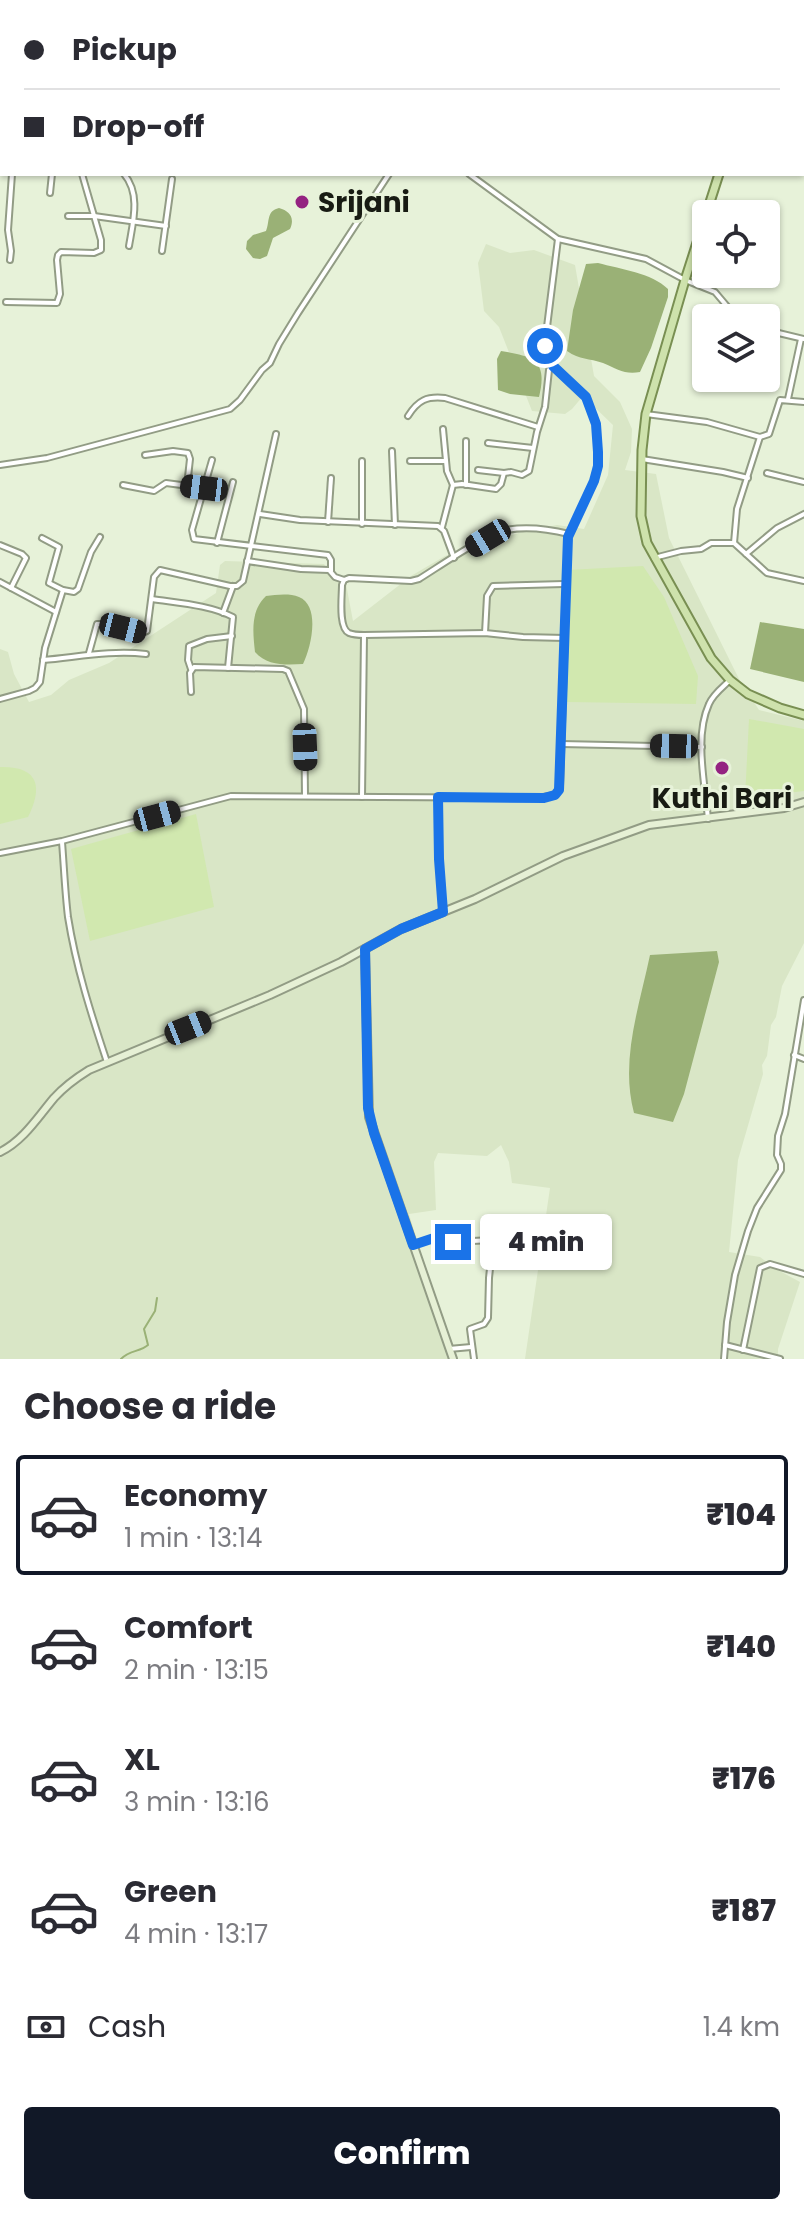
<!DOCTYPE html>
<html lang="en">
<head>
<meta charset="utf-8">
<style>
  body { margin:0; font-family:Poppins,sans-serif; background:#f7f7f7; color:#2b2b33; height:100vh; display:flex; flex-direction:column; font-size:30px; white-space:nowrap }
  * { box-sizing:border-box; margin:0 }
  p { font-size:26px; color:#7c7c81 }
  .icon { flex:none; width:44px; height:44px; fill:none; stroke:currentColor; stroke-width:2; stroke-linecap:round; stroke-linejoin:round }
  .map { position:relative; height:1359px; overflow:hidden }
  .details { display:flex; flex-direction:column; background:#fff; flex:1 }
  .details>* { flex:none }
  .top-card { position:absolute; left:0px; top:0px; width:804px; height:176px; box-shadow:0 2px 6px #0004; display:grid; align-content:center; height:176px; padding:0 24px; background:#fff }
  .controls { position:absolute; left:692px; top:200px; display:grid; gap:16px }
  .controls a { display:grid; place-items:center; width:88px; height:88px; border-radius:8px; background:#fff; box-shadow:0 2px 6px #0004; font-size:40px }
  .end { position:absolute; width:36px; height:36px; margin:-18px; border:10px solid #1a73e8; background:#fff; box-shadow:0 0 0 4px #fff }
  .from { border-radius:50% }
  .bubble { position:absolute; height:56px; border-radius:8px; background:#fff; box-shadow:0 2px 6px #0004; font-size:26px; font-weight:800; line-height:56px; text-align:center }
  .car { position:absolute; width:24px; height:48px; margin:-24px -12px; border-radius:10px; box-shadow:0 0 6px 2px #0007; background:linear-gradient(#222 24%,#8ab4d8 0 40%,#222 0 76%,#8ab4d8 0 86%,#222 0) }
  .top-card b { display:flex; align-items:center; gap:28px; height:76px; font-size:30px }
  .top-card b+b { border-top:2px solid #e1e1e2 }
  .top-card i { width:20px; height:20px; background:#2b2b33 }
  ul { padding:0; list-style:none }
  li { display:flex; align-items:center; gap:24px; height:120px; margin:0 16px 12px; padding:0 8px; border:4px solid transparent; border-radius:8px }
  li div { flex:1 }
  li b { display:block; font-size:30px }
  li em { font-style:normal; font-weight:800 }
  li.on { border-color:#111827 }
  li>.icon { width:72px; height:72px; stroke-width:1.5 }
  h2 { padding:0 24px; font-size:36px; line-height:96px }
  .pay { display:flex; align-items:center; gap:20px; height:88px; padding:0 24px; font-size:30px }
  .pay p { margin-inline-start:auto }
  .cta { display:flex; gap:16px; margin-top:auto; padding:16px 24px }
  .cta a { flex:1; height:92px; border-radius:8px; background:#111827; color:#fff; font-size:32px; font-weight:800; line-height:92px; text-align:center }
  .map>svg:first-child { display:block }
</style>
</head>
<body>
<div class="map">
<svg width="804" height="1359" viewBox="0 0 804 1359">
  <rect width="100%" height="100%" fill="#e7f2d9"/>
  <g fill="#d9e6c6">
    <polygon points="0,0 408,0 407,2 2,2 2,67 0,65"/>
    <polygon points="486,244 510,253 534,250 575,265 594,376 620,402 632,429 631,452 625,470 656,474 669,538 739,679 759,710 804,721 804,943 782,986 776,1017 771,1025 767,1056 762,1065 763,1074 738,1160 729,1252 760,1257 776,1269 800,1282 778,1349 778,1359 525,1359 550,1188 512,1183 509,1162 501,1145 487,1156 438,1153 434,1162 436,1210 409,1214 452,1359 0,1359 0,649 8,652 14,674 29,702 51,695 69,680 109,663 216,593 220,565 225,561 324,564 335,580 346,584 353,621 411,576 445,556 522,532 557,525 584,529 608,475 613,425 583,396 572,409 565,414 532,411 499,327 484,311 478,263"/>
  </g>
  <g fill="#d1e8af">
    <polygon points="643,566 664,597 698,676 696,704 567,702 567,570"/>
    <polygon points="749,719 804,729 804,791 745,798"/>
    <path d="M 0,767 C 39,766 43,787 28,817 L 0,824 Z"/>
    <polygon points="196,814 214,907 90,941 71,849"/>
  </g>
  <g fill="#9ab176">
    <path d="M 279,208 C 290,211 295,218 290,229 L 273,238 L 267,256 L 260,259 L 253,258 L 246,249 L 247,241 L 253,235 L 266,231 C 270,222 266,211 279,208 Z"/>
    <path d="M 598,263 C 620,269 652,273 668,289 L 668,297 L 651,348 L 640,372 C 625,375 617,369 603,363 C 589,358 580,360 567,351 L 573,310 L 586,264 Z"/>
    <path d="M 501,351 C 533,356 548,360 539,397 L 510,394 L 498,390 L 497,359 Z"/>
    <path d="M 266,596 C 276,595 289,593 299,597 C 321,606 311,648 303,664 C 286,665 267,666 255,652 C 253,633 250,611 266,596 Z"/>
    <polygon points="760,622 804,629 804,682 750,669"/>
    <path d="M 717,951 L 719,962 L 684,1094 L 673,1122 L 634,1113 C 620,1060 639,1008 650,955 Z"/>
  </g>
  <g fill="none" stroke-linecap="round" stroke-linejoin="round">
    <path stroke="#9ab176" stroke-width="2" d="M 121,1359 C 129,1350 140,1352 148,1345 L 144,1329 L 155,1311 L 157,1298"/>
    <defs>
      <g id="street">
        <polyline points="103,0 106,2"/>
        <polyline points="426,0 429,2"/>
        <polyline points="5,2 6,0"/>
        <polyline points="64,2 66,0"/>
        <polyline points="284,2 286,0"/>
        <polyline points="389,2 390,0"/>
        <polyline points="440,2 442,0"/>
        <polyline points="498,2 499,0"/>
        <polyline points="518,2 519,0"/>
        <polyline points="802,16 804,18"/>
        <polyline points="0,29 2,30"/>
        <polyline points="0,118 2,119"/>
        <path d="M 124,174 C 141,194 133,222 129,246"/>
        <polyline points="469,174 558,239 646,259 685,280 715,292 737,318"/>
        <polyline points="50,193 52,174"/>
        <polyline points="68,216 94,216 166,226"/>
        <polyline points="162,251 172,179"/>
        <polyline points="10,260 11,251 8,230 12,174"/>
        <polyline points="6,302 57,303 60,294 57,260 58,255 61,252 94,253 101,250 101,240 82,174"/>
        <polyline points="766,330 804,339"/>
        <polyline points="788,399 801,339"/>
        <polyline points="646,414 707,422 760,437"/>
        <path d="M 408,416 C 418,400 427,396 445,398 L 538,427"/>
        <polyline points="443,429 447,471 453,485"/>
        <polyline points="488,443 533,448"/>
        <polyline points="392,451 395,525"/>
        <polyline points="145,455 173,451 188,453 190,459 187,486"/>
        <polyline points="642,459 723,472 748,478"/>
        <polyline points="212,460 192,530 194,539 328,555 331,560 331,571"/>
        <polyline points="362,461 362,524"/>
        <polyline points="410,461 446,461"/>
        <polyline points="0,465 47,458 230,409 240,400 262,370 270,363 279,344 298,313 389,174"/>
        <polyline points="478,470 504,473"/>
        <polyline points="767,473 804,482"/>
        <polyline points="123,485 154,491 166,483 204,488"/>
        <polyline points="466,485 466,441"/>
        <polyline points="260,514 300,520 438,526 444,531 454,558"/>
        <polyline points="328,522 331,478"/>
        <polyline points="442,527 453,485 462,484 496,489 501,484 504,473 511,472 522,475 529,471 537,432 545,407 549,370 553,366"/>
        <polyline points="42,538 59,547 49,583 63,590 74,592 78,589 91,552 100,537"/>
        <polyline points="217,543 233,482"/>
        <polyline points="734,543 737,509 760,437 769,434 780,400 804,402"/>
        <polyline points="0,545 22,554 26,558 11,588"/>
        <polyline points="746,554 777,528 804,514"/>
        <polyline points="654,558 681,551 701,549 711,543 734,543 767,573 804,581"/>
        <polyline points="247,561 301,569 329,570 335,577 344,580"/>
        <polyline points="0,582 56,612"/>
        <path d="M 152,599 C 178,603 210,605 233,617 L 228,668"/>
        <polyline points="223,613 233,586"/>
        <polyline points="485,633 487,596 493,586 564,584"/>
        <path d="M 565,638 L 523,637 L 485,633 L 364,635 C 359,635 354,635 349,633 C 338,628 342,596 342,585 L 344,580 L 349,578 L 411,581 L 419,579 C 440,566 484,535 506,530 C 527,526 549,529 569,534"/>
        <polyline points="89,653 97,624 104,624 142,633 147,631 154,577 160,570 230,586 237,586 243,581 276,434"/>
        <path d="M 43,660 C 78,657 111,650 146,654"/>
        <polyline points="191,669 188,660 189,646 207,639 232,636"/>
        <polyline points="191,692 190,673 194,667 283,669 288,671 304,709 305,795"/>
        <polyline points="0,699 29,691 35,688 40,682 45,648 63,590"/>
        <polyline points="561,744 702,747"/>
        <polyline points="362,797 364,635"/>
        <polyline points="438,797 439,859 443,912"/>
        <path d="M 708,819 C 705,783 694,737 709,704 C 713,694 723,687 730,680"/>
        <path d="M 62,842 C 64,867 65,892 68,917 C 76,967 91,1014 107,1062"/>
        <polyline points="0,853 62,841 231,796 537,798 555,795 560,786 568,537 594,481 598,466 598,452 596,424 586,397 553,366 547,354 546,335 558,239"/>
        <polyline points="794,1055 804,1059"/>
        <polyline points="413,1245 437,1237 451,1242 493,1240 489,1278 488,1318 484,1324 470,1329 474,1359"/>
        <polyline points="725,1345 780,1359"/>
        <polyline points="449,1349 471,1347"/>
        <polyline points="743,1350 760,1268 770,1264 804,1274"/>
        <polyline points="724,1359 727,1322 735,1275 748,1231 757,1208 781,1170 781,1164 777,1155 778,1136 785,1114 804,1000"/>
      </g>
      <g id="secondary">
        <polyline points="365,949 369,1117 453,1359"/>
        <path d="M 0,1152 C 23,1141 38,1117 54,1098 C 64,1087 76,1078 89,1070 L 270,995 L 341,962 L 401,929 L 475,899 L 563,856 L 649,825 L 784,808 L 804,802"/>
      </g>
      <g id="primary">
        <polyline points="776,2 777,0"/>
        <polyline points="719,174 685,280 646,414 642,450 641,516 647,543 711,658 730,680 748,694 780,708 804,715"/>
      </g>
    </defs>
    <use href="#street" stroke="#929c85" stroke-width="8"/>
    <use href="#secondary" stroke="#929c85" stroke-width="10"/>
    <use href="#primary" stroke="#798f52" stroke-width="11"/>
    <use href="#street" stroke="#fff" stroke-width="4"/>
    <use href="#secondary" stroke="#e6f0d5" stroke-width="6"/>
    <use href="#primary" stroke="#cee2ac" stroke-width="7"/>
  </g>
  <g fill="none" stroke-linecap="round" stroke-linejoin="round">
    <polyline stroke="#1a73e8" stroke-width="10" points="453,1242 437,1237 413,1245 374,1133 368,1108 365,949 401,929 443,912 439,859 438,797 544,798 555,795 559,790 568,537 594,481 598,466 598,452 596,424 586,397 553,366 547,354 545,346"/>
  </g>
  <g fill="#942281" stroke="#e7f2d9" stroke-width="3">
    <circle cx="302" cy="202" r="8"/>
    <circle cx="722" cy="768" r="8"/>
  </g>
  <g text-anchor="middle" stroke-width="6" stroke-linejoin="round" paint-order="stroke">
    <g font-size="28" font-weight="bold" fill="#181b13" stroke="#e7f2d9" text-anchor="start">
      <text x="318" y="212">Srijani</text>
      <text x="722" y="808" text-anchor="middle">Kuthi Bari</text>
    </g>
  </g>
</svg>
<div class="controls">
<a><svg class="icon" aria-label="locate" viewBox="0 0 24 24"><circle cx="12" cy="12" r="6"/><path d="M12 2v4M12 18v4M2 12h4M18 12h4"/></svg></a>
<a><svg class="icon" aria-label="layers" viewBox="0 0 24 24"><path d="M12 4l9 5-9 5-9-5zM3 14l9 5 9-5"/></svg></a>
</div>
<i class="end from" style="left:545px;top:346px"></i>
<i class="end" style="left:453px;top:1242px"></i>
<div class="bubble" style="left:480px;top:1214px;width:132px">4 min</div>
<i class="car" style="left:204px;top:488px;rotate:277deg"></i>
<i class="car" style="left:488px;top:538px;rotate:239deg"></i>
<i class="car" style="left:123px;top:628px;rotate:104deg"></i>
<i class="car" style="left:674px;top:746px;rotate:271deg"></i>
<i class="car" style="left:305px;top:747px;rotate:178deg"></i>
<i class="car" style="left:157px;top:816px;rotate:75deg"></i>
<i class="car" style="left:188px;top:1028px;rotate:68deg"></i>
<div class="top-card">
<b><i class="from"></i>Pickup</b>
<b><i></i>Drop-off</b>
</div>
</div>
<section class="details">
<h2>Choose a ride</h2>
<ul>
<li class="on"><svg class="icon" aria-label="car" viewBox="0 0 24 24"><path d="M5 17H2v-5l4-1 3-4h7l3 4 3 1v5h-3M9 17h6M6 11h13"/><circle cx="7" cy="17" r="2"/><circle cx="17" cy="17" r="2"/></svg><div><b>Economy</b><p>1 min · 13:14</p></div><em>₹104</em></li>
<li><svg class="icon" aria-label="car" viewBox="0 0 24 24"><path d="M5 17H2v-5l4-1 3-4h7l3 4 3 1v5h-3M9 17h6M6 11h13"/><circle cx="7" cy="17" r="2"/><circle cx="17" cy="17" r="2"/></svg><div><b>Comfort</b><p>2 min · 13:15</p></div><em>₹140</em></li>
<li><svg class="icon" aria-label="car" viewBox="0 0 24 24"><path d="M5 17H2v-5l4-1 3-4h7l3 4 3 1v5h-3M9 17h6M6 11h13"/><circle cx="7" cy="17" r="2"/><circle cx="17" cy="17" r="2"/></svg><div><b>XL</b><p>3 min · 13:16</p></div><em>₹176</em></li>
<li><svg class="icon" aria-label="car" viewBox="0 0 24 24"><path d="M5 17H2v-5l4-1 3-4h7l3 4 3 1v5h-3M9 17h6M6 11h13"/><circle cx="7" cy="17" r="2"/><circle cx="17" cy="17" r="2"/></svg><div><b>Green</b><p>4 min · 13:17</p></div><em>₹187</em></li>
</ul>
<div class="pay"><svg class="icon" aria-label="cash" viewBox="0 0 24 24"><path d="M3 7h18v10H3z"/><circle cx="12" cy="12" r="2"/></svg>Cash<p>1.4 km</p></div>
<div class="cta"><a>Confirm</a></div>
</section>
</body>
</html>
